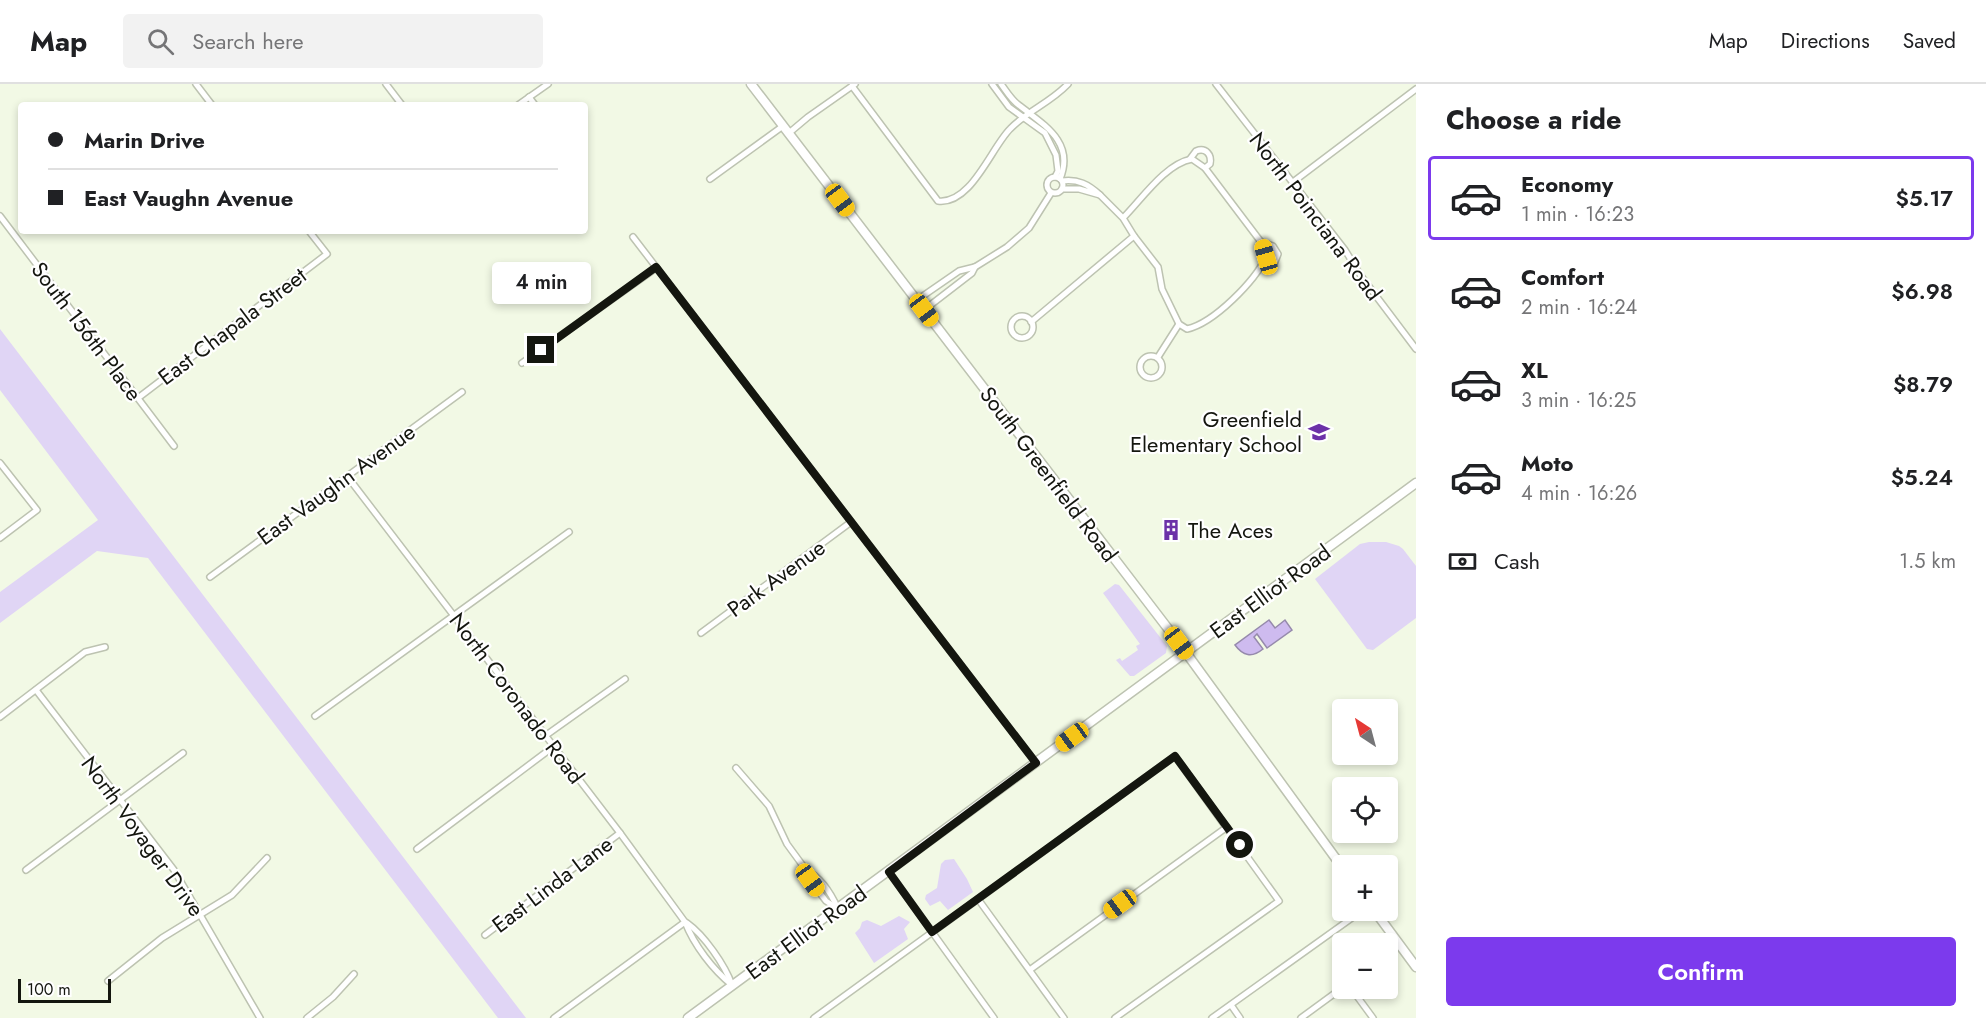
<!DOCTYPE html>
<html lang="en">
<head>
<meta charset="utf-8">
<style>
  body { margin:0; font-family:Jost,sans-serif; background:#f2f2f2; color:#202124; height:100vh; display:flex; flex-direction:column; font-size:22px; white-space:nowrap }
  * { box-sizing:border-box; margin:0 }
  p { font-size:20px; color:#757577 }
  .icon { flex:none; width:33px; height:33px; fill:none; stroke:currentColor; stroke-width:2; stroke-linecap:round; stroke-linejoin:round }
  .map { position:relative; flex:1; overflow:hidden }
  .side { display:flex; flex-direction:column; background:#fff; width:570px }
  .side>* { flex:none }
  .top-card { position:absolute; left:18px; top:18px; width:570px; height:132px; border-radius:6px; box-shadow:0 3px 9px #0003; display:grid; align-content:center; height:132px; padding:0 30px; background:#fff }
  .needle { width:39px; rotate:324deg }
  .fabs { position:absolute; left:1332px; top:615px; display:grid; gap:12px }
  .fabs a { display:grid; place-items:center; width:66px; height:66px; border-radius:6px; background:#fff; box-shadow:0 3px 9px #0003; font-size:30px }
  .scale { position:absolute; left:18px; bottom:15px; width:93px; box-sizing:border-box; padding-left:6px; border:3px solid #14160f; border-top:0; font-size:16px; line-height:21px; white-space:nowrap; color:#14160f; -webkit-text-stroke:4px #fff; paint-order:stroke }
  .end { position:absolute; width:27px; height:27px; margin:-14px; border:8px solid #14160f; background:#fff; box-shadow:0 0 0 3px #fff }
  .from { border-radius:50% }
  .bubble { position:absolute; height:42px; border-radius:6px; background:#fff; box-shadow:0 3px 9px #0003; font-size:20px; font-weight:600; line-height:42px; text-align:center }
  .car { position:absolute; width:18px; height:36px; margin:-18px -9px; border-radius:8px; box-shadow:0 0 4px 2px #0007; background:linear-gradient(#f5c518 24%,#345 0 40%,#f5c518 0 76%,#345 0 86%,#f5c518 0) }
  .top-card b { display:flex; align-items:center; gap:21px; height:57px; font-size:22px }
  .top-card b+b { border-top:2px solid #e0e0e0 }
  .top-card i { width:15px; height:15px; background:#202124 }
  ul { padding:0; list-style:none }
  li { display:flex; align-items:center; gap:18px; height:84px; margin:0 12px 9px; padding:0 18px; border:3px solid transparent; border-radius:6px }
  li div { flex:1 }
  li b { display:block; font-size:22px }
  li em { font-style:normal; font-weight:600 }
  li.active { border-color:#7c3aed }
  li>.icon { width:54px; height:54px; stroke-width:1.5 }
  h2 { padding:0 30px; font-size:27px; line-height:72px }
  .pay { display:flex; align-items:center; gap:15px; height:66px; padding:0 30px; font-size:22px }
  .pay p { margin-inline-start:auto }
  .action { display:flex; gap:12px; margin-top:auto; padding:12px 30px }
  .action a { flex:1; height:69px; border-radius:6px; background:#7c3aed; color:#fff; font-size:24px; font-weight:600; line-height:69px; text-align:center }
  header { display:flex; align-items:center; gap:36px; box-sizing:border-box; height:84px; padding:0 30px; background:#fff; border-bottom:2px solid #e0e0e0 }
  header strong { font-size:28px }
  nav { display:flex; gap:33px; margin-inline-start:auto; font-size:21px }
  .search { width:420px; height:54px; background:#f2f2f2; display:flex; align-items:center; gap:15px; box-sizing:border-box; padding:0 21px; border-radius:6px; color:#757577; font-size:22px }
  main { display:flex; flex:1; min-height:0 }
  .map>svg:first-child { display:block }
</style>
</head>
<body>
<header>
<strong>Map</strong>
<div class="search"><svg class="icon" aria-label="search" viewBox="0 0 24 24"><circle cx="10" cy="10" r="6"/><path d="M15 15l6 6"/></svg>Search here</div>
<nav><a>Map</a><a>Directions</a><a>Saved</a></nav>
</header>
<main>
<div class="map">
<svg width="1416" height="934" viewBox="0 0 1416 934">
  <rect width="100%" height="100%" fill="#f2f9e5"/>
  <g fill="#e0d5f5">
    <polygon points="0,245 526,934 498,934 148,474 97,467 0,539 0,508 98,436 0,306"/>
    <polygon points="1369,458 1386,458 1399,462 1403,465 1416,482 1416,534 1373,566 1367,565 1315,495 1360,460"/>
    <polygon points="1115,500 1119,501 1167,562 1166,569 1134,592 1130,592 1116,576 1120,574 1122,577 1138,566 1136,562 1140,560 1103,509"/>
    <polygon points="954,775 967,795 973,808 948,826 940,817 930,822 925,815 926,811 937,804 941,780 945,776"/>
    <polygon points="899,832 910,838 904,845 908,855 874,879 855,849 860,844 862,838 867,836 881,842"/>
  </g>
  <path fill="#cebbef" stroke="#968aac" stroke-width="1.5" d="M 1269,536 L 1275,544 L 1285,536 L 1292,546 L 1267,564 L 1257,550 L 1254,553 L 1263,565 C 1252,574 1243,572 1235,561 Z"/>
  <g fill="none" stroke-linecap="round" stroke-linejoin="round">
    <defs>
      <g id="street">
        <polyline points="196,0 212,21"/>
        <polyline points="386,0 402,21"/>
        <polyline points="992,0 1009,23 1045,49 1056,71 1058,87 1055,93"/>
        <path d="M 1001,0 C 1007,8 1012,17 1020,22 C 1044,41 1075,58 1060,95"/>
        <polyline points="1216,0 1345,166 1361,192 1416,265"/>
        <path d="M 852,2 L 938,117 C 971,121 991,64 1010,45 C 1027,27 1050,19 1068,0"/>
        <polyline points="529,13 535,21"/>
        <polyline points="518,21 548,0"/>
        <polyline points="789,49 808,33 855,0"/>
        <path d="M 1190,75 L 1196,67 C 1206,63 1212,71 1210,80 L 1205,84"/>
        <circle cx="1055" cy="101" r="8"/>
        <polyline points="710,95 783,42"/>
        <path d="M 1062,97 C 1078,95 1088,100 1100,111 L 1079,105 L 1062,105"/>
        <polyline points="1293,98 1416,5"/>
        <path d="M 1100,111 L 1123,134 L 1134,152 L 1158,183 L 1162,205 L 1179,240 L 1187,245 C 1214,239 1255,197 1266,173 L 1261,158 L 1205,84 L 1192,75 C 1165,80 1142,115 1123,134"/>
        <polyline points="0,132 174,362"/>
        <polyline points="633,153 1036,679"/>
        <polyline points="1261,183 1268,183 1274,180 1278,170 1273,162 1261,158"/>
        <polyline points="917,216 959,187 975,183 1007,163 1029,144 1051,109"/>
        <polyline points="924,226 972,189 975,183"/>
        <circle cx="1022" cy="243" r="11"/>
        <polyline points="1031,238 1134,152"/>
        <circle cx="1151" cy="283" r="11"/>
        <polyline points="1158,273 1179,240"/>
        <polyline points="522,279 656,184"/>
        <polyline points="138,314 327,170 309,147"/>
        <polyline points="0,379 37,426 0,454"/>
        <path d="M 347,392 L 620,749 L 685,838 C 694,861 713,886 732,901"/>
        <polyline points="210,493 462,308"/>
        <polyline points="701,549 851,438"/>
        <polyline points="36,606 174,786 260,934"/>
        <polyline points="315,632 569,448"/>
        <polyline points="0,633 85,568 105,563"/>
        <polyline points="545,652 625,595"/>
        <polyline points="736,684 769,722 787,760 806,786 810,796 826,817 838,825"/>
        <polyline points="417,765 553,663"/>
        <polyline points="26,786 183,669"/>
        <path d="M 806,786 C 822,794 831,809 838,825"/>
        <polyline points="889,788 994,934"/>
        <polyline points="978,815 1064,934"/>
        <path d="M 687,839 C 704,851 725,881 732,901"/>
        <polyline points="485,851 620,749"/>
        <polyline points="1031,885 1227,743"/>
        <polyline points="108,897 162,854 232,811 267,774"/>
        <polyline points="1351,904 1373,934"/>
        <polyline points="1231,921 1240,934"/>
        <polyline points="307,934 333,913 354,890"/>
        <polyline points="554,934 685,838"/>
        <polyline points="814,934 1175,672 1279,817 1115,934"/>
        <polyline points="1212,934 1363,826"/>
        <polyline points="1301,934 1342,904"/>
      </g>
      <g id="secondary">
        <polyline points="751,0 1179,559 1342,783"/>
        <polyline points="1374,826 1416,883"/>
        <polyline points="688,934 1416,399"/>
      </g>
    </defs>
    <use href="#street" stroke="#bdc3b1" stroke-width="8"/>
    <use href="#secondary" stroke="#bdc3b1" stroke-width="11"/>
    <use href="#street" stroke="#fff" stroke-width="5"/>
    <use href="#secondary" stroke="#fff" stroke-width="8"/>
  </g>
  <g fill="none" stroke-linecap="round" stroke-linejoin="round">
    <polyline stroke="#14160f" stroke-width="8" points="541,266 656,183 1036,679 889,788 932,848 1175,672 1240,761"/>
  </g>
  <defs>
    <symbol id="school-bare" viewBox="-9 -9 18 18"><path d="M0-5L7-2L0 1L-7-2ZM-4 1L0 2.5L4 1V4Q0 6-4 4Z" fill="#6c31a8" stroke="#fff" stroke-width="2.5" paint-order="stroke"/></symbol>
    <symbol id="building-bare" viewBox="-9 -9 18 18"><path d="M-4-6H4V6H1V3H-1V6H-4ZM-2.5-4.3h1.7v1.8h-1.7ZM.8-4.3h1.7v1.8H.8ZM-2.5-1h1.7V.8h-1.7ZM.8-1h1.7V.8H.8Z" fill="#6c31a8" stroke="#fff" stroke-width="2.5" paint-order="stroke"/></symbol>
  </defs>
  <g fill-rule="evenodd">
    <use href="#school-bare" x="1304" y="333" width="30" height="30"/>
    <use href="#building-bare" x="1156" y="431" width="30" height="30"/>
  </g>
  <g text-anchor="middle" stroke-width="4.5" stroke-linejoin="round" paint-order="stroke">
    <g font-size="22" fill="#14160f" stroke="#fff">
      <text transform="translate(1316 132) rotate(53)" y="8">North Poinciana Road</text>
      <text transform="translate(232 242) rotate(-37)" y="8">East Chapala Street</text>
      <text transform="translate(87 247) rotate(53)" y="8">South 156th Place</text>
      <text transform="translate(1049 390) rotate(53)" y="8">South Greenfield Road</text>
      <text transform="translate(336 400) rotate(-36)" y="8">East Vaughn Avenue</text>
      <text transform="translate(776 494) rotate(-36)" y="8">Park Avenue</text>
      <text transform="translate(1270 507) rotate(-36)" y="8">East Elliot Road</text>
      <text transform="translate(517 614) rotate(53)" y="8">North Coronado Road</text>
      <text transform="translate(143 752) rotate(54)" y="8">North Voyager Drive</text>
      <text transform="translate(552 800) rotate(-37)" y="8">East Linda Lane</text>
      <text transform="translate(806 848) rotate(-36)" y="8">East Elliot Road</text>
    </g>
    <g font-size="22" fill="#14160f" stroke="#fff" text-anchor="end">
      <text x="1302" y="343">Greenfield<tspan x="1302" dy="25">Elementary School</tspan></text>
      <text x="1188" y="454" text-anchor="start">The Aces</text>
    </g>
  </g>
</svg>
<div class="fabs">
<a><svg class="needle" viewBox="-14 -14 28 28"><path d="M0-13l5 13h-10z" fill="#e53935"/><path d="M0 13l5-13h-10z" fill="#757577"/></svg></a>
<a><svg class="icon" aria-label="locate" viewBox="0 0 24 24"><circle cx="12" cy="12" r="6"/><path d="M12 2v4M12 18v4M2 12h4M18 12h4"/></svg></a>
<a>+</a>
<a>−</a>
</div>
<div class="scale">100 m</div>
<i class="end from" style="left:1240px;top:761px"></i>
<i class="end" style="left:541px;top:266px"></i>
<div class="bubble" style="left:492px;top:178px;width:99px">4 min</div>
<i class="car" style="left:840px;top:116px;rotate:143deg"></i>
<i class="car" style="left:1266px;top:173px;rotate:344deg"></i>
<i class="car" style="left:924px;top:226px;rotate:143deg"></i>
<i class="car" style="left:1179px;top:559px;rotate:143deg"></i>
<i class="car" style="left:1072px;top:653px;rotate:234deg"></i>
<i class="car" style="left:810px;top:796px;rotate:144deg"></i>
<i class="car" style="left:1120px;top:820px;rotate:234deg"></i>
<div class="top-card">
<b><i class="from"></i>Marin Drive</b>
<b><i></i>East Vaughn Avenue</b>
</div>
</div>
<section class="side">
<h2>Choose a ride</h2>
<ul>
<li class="active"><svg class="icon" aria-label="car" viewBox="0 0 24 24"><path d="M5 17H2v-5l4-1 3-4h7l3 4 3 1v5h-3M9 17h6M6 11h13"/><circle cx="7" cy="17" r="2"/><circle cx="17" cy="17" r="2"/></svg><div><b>Economy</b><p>1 min · 16:23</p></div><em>$5.17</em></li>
<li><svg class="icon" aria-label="car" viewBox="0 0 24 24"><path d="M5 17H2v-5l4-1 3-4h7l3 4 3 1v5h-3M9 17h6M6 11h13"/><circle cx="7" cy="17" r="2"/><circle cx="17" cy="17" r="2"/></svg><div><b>Comfort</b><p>2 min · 16:24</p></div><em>$6.98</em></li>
<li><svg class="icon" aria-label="car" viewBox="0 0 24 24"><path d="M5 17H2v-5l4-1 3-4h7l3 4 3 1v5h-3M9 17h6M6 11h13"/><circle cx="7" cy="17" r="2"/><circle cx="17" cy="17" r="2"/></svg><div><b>XL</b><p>3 min · 16:25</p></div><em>$8.79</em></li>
<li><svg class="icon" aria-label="car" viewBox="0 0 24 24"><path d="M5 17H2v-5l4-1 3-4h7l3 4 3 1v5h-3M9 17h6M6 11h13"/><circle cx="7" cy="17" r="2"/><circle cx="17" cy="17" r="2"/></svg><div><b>Moto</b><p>4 min · 16:26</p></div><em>$5.24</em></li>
</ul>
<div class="pay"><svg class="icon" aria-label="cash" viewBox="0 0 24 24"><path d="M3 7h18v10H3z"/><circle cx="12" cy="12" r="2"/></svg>Cash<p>1.5 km</p></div>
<div class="action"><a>Confirm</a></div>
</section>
</main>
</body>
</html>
